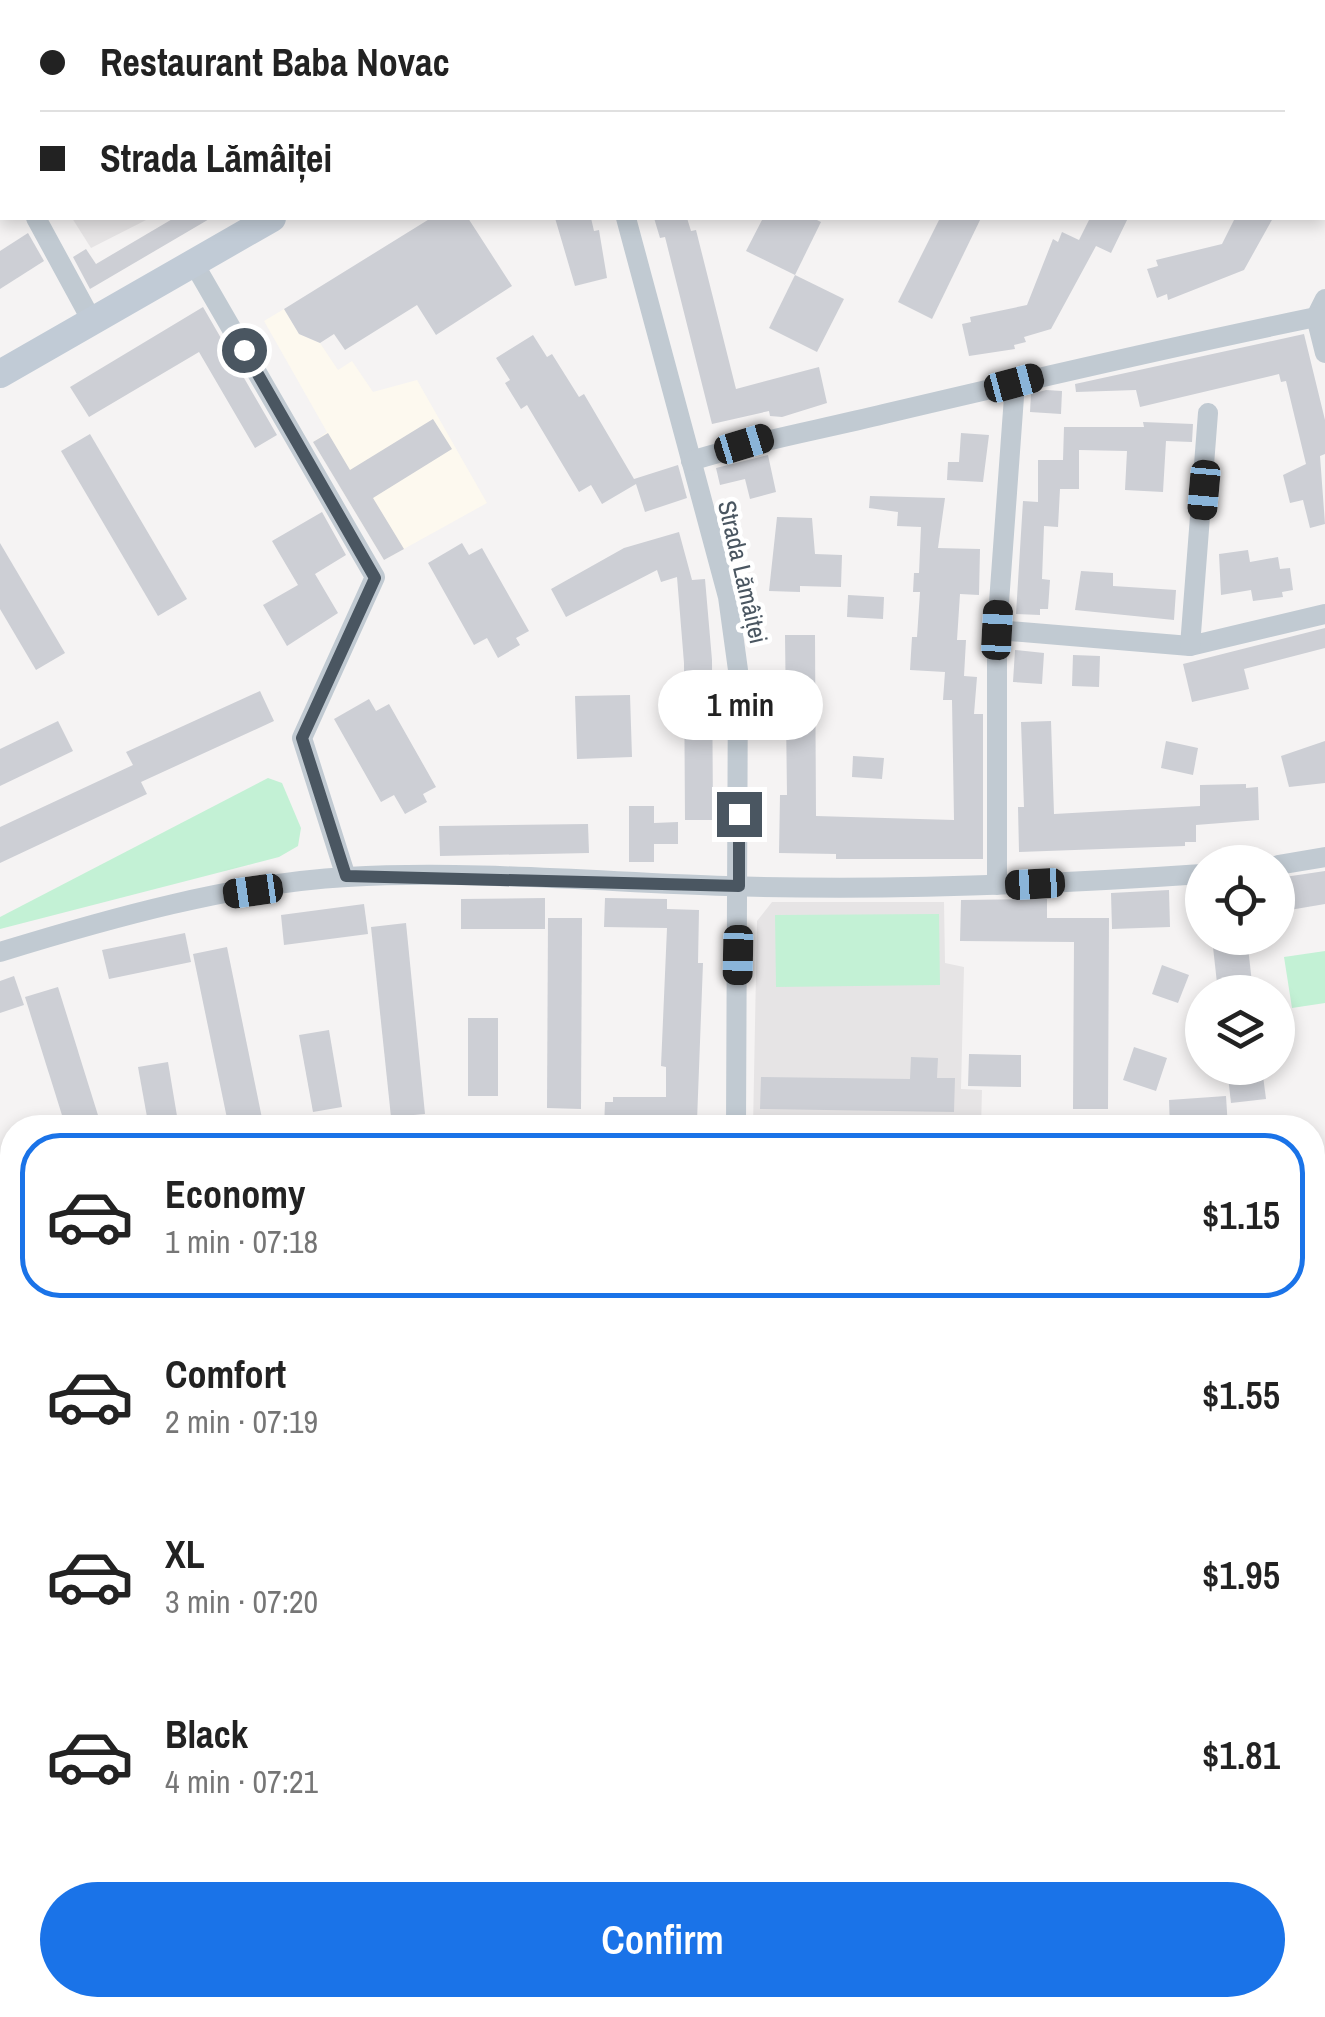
<!DOCTYPE html>
<html lang="en">
<head>
<meta charset="utf-8">
<style>
  body { margin:0; font-family:"Archivo Narrow",sans-serif; background:#f6f6f6; color:#222; height:100vh; display:flex; flex-direction:column; font-size:38px; white-space:nowrap }
  * { box-sizing:border-box; margin:0 }
  p { font-size:32px; color:#767676 }
  .icon { flex:none; width:55px; height:55px; fill:none; stroke:currentColor; stroke-width:2; stroke-linecap:round; stroke-linejoin:round }
  .map { position:relative; flex:1; overflow:hidden }
  .sheet { position:absolute; left:0px; top:1115px; width:1325px; height:902px; display:flex; flex-direction:column; background:#fff; border-radius:40px 40px 0 0; box-shadow:0 5px 15px #0003 }
  .sheet>* { flex:none }
  .banner { position:absolute; left:0px; top:0px; width:1325px; height:220px; box-shadow:0 5px 15px #0003; display:grid; align-content:center; height:220px; padding:0 40px; background:#fff }
  .tools { position:absolute; left:1185px; top:845px; display:grid; gap:20px }
  .tools a { display:grid; place-items:center; width:110px; height:110px; border-radius:50%; background:#fff; box-shadow:0 5px 15px #0003; font-size:50px }
  .end { position:absolute; width:45px; height:45px; margin:-22px; border:12px solid #4a5661; background:#fff; box-shadow:0 0 0 5px #fff }
  .from { border-radius:50% }
  .bubble { position:absolute; height:70px; border-radius:35px; background:#fff; box-shadow:0 5px 15px #0003; font-size:32px; font-weight:600; line-height:70px; text-align:center }
  .car { position:absolute; width:30px; height:60px; margin:-30px -15px; border-radius:12px; box-shadow:0 0 8px 2px #0007; background:linear-gradient(#222 24%,#8ab4d8 0 40%,#222 0 76%,#8ab4d8 0 86%,#222 0) }
  .banner b { display:flex; align-items:center; gap:35px; height:95px; font-size:38px }
  .banner b+b { border-top:2px solid #e0e0e0 }
  .banner i { width:25px; height:25px; background:#222 }
  ul { padding:18px 0 0; list-style:none }
  li { display:flex; align-items:center; gap:30px; height:165px; margin:0 20px 15px; padding:0 20px; border:5px solid transparent; border-radius:40px }
  li div { flex:1 }
  li b { display:block; font-size:38px }
  li em { font-style:normal; font-weight:600 }
  li.current { border-color:#1a73e8 }
  li>.icon { width:90px; height:90px; stroke-width:1.5 }
  .button { display:flex; gap:20px; margin-top:auto; padding:20px 40px }
  .button a { flex:1; height:115px; border-radius:60px; background:#1a73e8; color:#fff; font-size:40px; font-weight:600; line-height:115px; text-align:center }
  .map>svg:first-child { display:block }
</style>
</head>
<body>
<div class="map">
<svg width="1325" height="2017" viewBox="0 0 1325 2017">
  <rect width="100%" height="100%" fill="#f5f3f3"/>
  <polygon fill="#fdf9ef" points="284,309 299,334 320,343 338,370 352,361 373,392 417,380 487,503 384,560 313,442 327,432 264,321"/>
  <g fill="#e6e4e5">
    <polygon points="0,0 324,0 328,2 2,2 2,115"/>
    <polygon points="72,218 150,218 91,248"/>
    <polygon points="772,902 944,902 945,963 964,967 961,1089 982,1090 981,1127 753,1128 757,921"/>
  </g>
  <g fill="#c3f1d5">
    <polygon points="268,778 282,783 301,828 298,846 279,857 0,929 0,917"/>
    <polygon points="939,914 940,985 776,987 775,915"/>
    <polygon points="1325,951 1325,1003 1292,1008 1284,957"/>
  </g>
  <g fill="#cdcfd5">
    <polygon points="174,218 211,218 90,289 73,257 86,249 96,264"/>
    <polygon points="431,218 468,218 512,286 436,335 417,305 345,350 334,334 320,343 299,334 284,309"/>
    <polygon points="555,218 591,218 594,231 599,230 607,278 575,286"/>
    <polygon points="654,218 687,218 691,231 696,230 736,389 819,367 827,403 782,417 770,416 769,411 712,424 665,237 660,238"/>
    <polygon points="763,218 813,218 821,222 795,275 746,251"/>
    <polygon points="940,218 981,218 932,319 898,302"/>
    <polygon points="1090,218 1128,218 1111,253 1096,246 1051,329 1024,337 1026,342 1014,345 1015,349 969,356 962,324 971,322 970,317 1027,305 1053,239 1058,242 1062,232 1079,240"/>
    <polygon points="1235,218 1273,218 1244,270 1168,300 1167,294 1157,298 1147,269 1158,266 1156,260 1222,244"/>
    <polygon points="28,233 44,261 0,289 0,251"/>
    <polygon points="795,275 844,299 817,352 769,328"/>
    <polygon points="203,307 277,435 255,448 199,352 89,417 70,387"/>
    <polygon points="1304,334 1325,420 1325,454 1320,456 1325,524 1310,528 1303,500 1290,503 1283,475 1306,464 1286,381 1281,382 1279,374 1140,407 1136,390 1076,392 1075,384"/>
    <polygon points="533,335 547,357 552,354 579,397 584,394 634,479 678,465 687,498 645,512 636,484 602,504 591,485 579,492 527,405 521,409 505,383 510,380 496,358"/>
    <polygon points="1046,390 1062,391 1061,414 1030,412 1031,394"/>
    <polygon points="433,419 452,449 373,498 404,549 384,560 313,442 328,433 350,470"/>
    <polygon points="1143,422 1193,424 1192,442 1166,441 1163,492 1125,490 1127,451 1079,450 1079,489 1060,489 1058,527 1044,526 1042,579 1050,580 1048,609 1040,609 1040,615 1016,614 1023,501 1038,502 1038,460 1063,460 1064,427 1144,427"/>
    <polygon points="961,433 989,435 983,482 947,480 948,462 959,462"/>
    <polygon points="90,434 187,599 158,616 61,451"/>
    <polygon points="768,455 776,492 750,499 745,479 720,485 716,468"/>
    <polygon points="870,496 945,498 938,548 980,549 979,595 960,594 957,640 966,640 964,676 977,677 974,714 983,714 983,859 836,859 836,854 779,853 780,795 787,795 785,635 815,635 816,816 954,820 952,700 943,700 945,672 910,670 912,637 917,637 920,592 913,592 914,573 919,573 921,527 897,526 898,512 869,508"/>
    <polygon points="322,512 346,555 315,574 338,613 287,646 263,605 298,585 272,541"/>
    <polygon points="777,517 812,518 815,554 842,555 841,587 800,586 800,592 769,591"/>
    <polygon points="679,532 692,580 705,579 712,660 713,820 685,820 684,663 677,577 661,582 657,570 566,617 551,589 624,548"/>
    <polygon points="0,543 65,653 36,670 0,609"/>
    <polygon points="462,543 469,555 482,548 529,631 516,638 520,645 498,658 487,638 474,645 428,563"/>
    <polygon points="1248,550 1250,562 1278,557 1280,569 1290,568 1293,590 1282,592 1283,597 1253,601 1251,590 1221,595 1219,554"/>
    <polygon points="1081,571 1113,573 1113,586 1176,590 1174,620 1075,610"/>
    <polygon points="848,595 884,597 883,619 847,617"/>
    <polygon points="1325,628 1325,648 1244,669 1249,689 1192,702 1183,664"/>
    <polygon points="1015,650 1044,653 1042,684 1013,682"/>
    <polygon points="1073,655 1100,656 1099,687 1072,686"/>
    <polygon points="260,691 274,721 141,782 147,794 0,863 0,827 133,765 126,752"/>
    <polygon points="630,695 632,757 577,759 575,696"/>
    <polygon points="369,699 376,711 389,704 436,787 423,794 427,802 405,814 394,795 381,802 334,719"/>
    <polygon points="58,721 73,751 0,786 0,749"/>
    <polygon points="1051,721 1054,814 1200,806 1200,785 1246,784 1246,788 1258,787 1259,820 1196,825 1196,842 1185,842 1185,846 1019,852 1018,807 1024,807 1021,722"/>
    <polygon points="1166,741 1198,748 1193,775 1161,768"/>
    <polygon points="1325,741 1325,783 1289,787 1281,756"/>
    <polygon points="853,756 884,758 882,779 852,777"/>
    <polygon points="629,806 654,806 654,823 678,822 678,844 654,844 654,862 629,862"/>
    <polygon points="588,824 589,853 440,856 439,826"/>
    <polygon points="1325,871 1325,904 1278,912 1278,878"/>
    <polygon points="1169,890 1170,927 1112,929 1111,893"/>
    <polygon points="545,898 545,929 461,929 461,899"/>
    <polygon points="605,898 667,899 667,909 699,910 698,963 703,963 697,1121 663,1120 663,1128 604,1128 605,1102 613,1102 613,1097 666,1097 666,1067 661,1066 667,928 604,927"/>
    <polygon points="1047,899 1047,918 1109,918 1108,1109 1073,1109 1074,942 960,941 961,900"/>
    <polygon points="364,904 368,934 284,945 281,915"/>
    <polygon points="548,918 582,918 581,1109 547,1108"/>
    <polygon points="406,923 425,1114 391,1117 371,927"/>
    <polygon points="185,933 191,962 109,979 102,950"/>
    <polygon points="1212,938 1247,938 1253,992 1218,992"/>
    <polygon points="227,947 264,1128 229,1128 193,954"/>
    <polygon points="1162,965 1189,975 1178,1003 1152,994"/>
    <polygon points="14,976 24,1005 0,1013 0,981"/>
    <polygon points="58,987 102,1128 66,1128 25,997"/>
    <rect x="468" y="1018" width="30" height="78"/>
    <polygon points="329,1030 342,1107 313,1112 299,1035"/>
    <polygon points="1134,1047 1167,1058 1156,1091 1123,1080"/>
    <polygon points="969,1054 1021,1055 1021,1087 968,1086"/>
    <polygon points="911,1057 938,1058 937,1078 955,1078 954,1112 760,1109 761,1077 910,1079"/>
    <polygon points="168,1062 179,1128 149,1128 138,1067"/>
    <polygon points="1227,1068 1262,1068 1266,1099 1231,1103"/>
    <polygon points="1226,1096 1228,1128 1170,1128 1169,1100"/>
  </g>
  <g fill="none" stroke-linecap="round" stroke-linejoin="round">
    <g stroke="#c1cad2" stroke-width="20">
      <polyline points="546,0 547,2"/>
      <polyline points="0,154 2,158"/>
      <polyline points="36,218 92,321"/>
      <polyline points="626,218 728,597 738,670 736,1128"/>
      <polyline points="193,262 375,577 302,738 346,877"/>
      <polyline points="1325,299 1316,317 1325,353"/>
      <path d="M 691,461 C 755,441 819,430 884,414 C 1028,380 1171,347 1316,317"/>
      <polyline points="997,630 1190,646 1325,614"/>
      <polyline points="1190,646 1208,413"/>
      <polyline points="1278,865 1325,857"/>
      <polyline points="997,885 997,630 1015,383"/>
      <path d="M 0,952 C 107,919 235,883 347,877 C 470,870 603,882 726,886 C 884,891 1044,885 1202,874"/>
      <polyline points="1312,1168 1325,1166"/>
      <polyline points="1312,1743 1325,1746"/>
      <polyline points="1312,1933 1325,1941"/>
      <polyline points="238,2005 244,2017"/>
      <polyline points="409,2005 419,2017"/>
      <polyline points="851,2017 853,2005"/>
    </g>
    <g stroke="#c1cbd6" stroke-width="28">
      <polyline points="661,2 665,0"/>
      <polyline points="0,374 272,218"/>
      <polyline points="1312,1291 1325,1287"/>
      <polyline points="0,1437 12,1432"/>
      <polyline points="1312,1480 1325,1474"/>
      <polyline points="0,1881 12,1874"/>
      <polyline points="393,2017 403,2005"/>
      <polyline points="1312,2017 1325,1982"/>
    </g>
  </g>
  <g fill="none" stroke-linecap="round" stroke-linejoin="round">
    <polyline stroke="#4a5661" stroke-width="12" points="244,350 375,578 302,738 346,876 739,886 739,814"/>
  </g>
  <g text-anchor="middle" stroke-width="9" stroke-linejoin="round" paint-order="stroke">
    <g font-size="25" fill="#4a5661" stroke="#fff">
      <text transform="translate(743 572) rotate(77)" y="9">Strada Lămâiței</text>
    </g>
  </g>
</svg>
<div class="tools">
<a><svg class="icon" aria-label="locate" viewBox="0 0 24 24"><circle cx="12" cy="12" r="6"/><path d="M12 2v4M12 18v4M2 12h4M18 12h4"/></svg></a>
<a><svg class="icon" aria-label="layers" viewBox="0 0 24 24"><path d="M12 4l9 5-9 5-9-5zM3 14l9 5 9-5"/></svg></a>
</div>
<i class="end from" style="left:244px;top:350px"></i>
<i class="end" style="left:739px;top:814px"></i>
<div class="bubble" style="left:658px;top:670px;width:165px">1 min</div>
<i class="car" style="left:1014px;top:383px;rotate:75deg"></i>
<i class="car" style="left:744px;top:444px;rotate:73deg"></i>
<i class="car" style="left:1204px;top:490px;rotate:185deg"></i>
<i class="car" style="left:997px;top:630px;rotate:3deg"></i>
<i class="car" style="left:1035px;top:884px;rotate:267deg"></i>
<i class="car" style="left:253px;top:891px;rotate:262deg"></i>
<i class="car" style="left:738px;top:955px;rotate:181deg"></i>
<div class="banner">
<b><i class="from"></i>Restaurant Baba Novac</b>
<b><i></i>Strada Lămâiței</b>
</div>
<section class="sheet">
<ul>
<li class="current"><svg class="icon" aria-label="car" viewBox="0 0 24 24"><path d="M5 17H2v-5l4-1 3-4h7l3 4 3 1v5h-3M9 17h6M6 11h13"/><circle cx="7" cy="17" r="2"/><circle cx="17" cy="17" r="2"/></svg><div><b>Economy</b><p>1 min · 07:18</p></div><em>$1.15</em></li>
<li><svg class="icon" aria-label="car" viewBox="0 0 24 24"><path d="M5 17H2v-5l4-1 3-4h7l3 4 3 1v5h-3M9 17h6M6 11h13"/><circle cx="7" cy="17" r="2"/><circle cx="17" cy="17" r="2"/></svg><div><b>Comfort</b><p>2 min · 07:19</p></div><em>$1.55</em></li>
<li><svg class="icon" aria-label="car" viewBox="0 0 24 24"><path d="M5 17H2v-5l4-1 3-4h7l3 4 3 1v5h-3M9 17h6M6 11h13"/><circle cx="7" cy="17" r="2"/><circle cx="17" cy="17" r="2"/></svg><div><b>XL</b><p>3 min · 07:20</p></div><em>$1.95</em></li>
<li><svg class="icon" aria-label="car" viewBox="0 0 24 24"><path d="M5 17H2v-5l4-1 3-4h7l3 4 3 1v5h-3M9 17h6M6 11h13"/><circle cx="7" cy="17" r="2"/><circle cx="17" cy="17" r="2"/></svg><div><b>Black</b><p>4 min · 07:21</p></div><em>$1.81</em></li>
</ul>
<div class="button"><a>Confirm</a></div>
</section>
</div>
</body>
</html>
